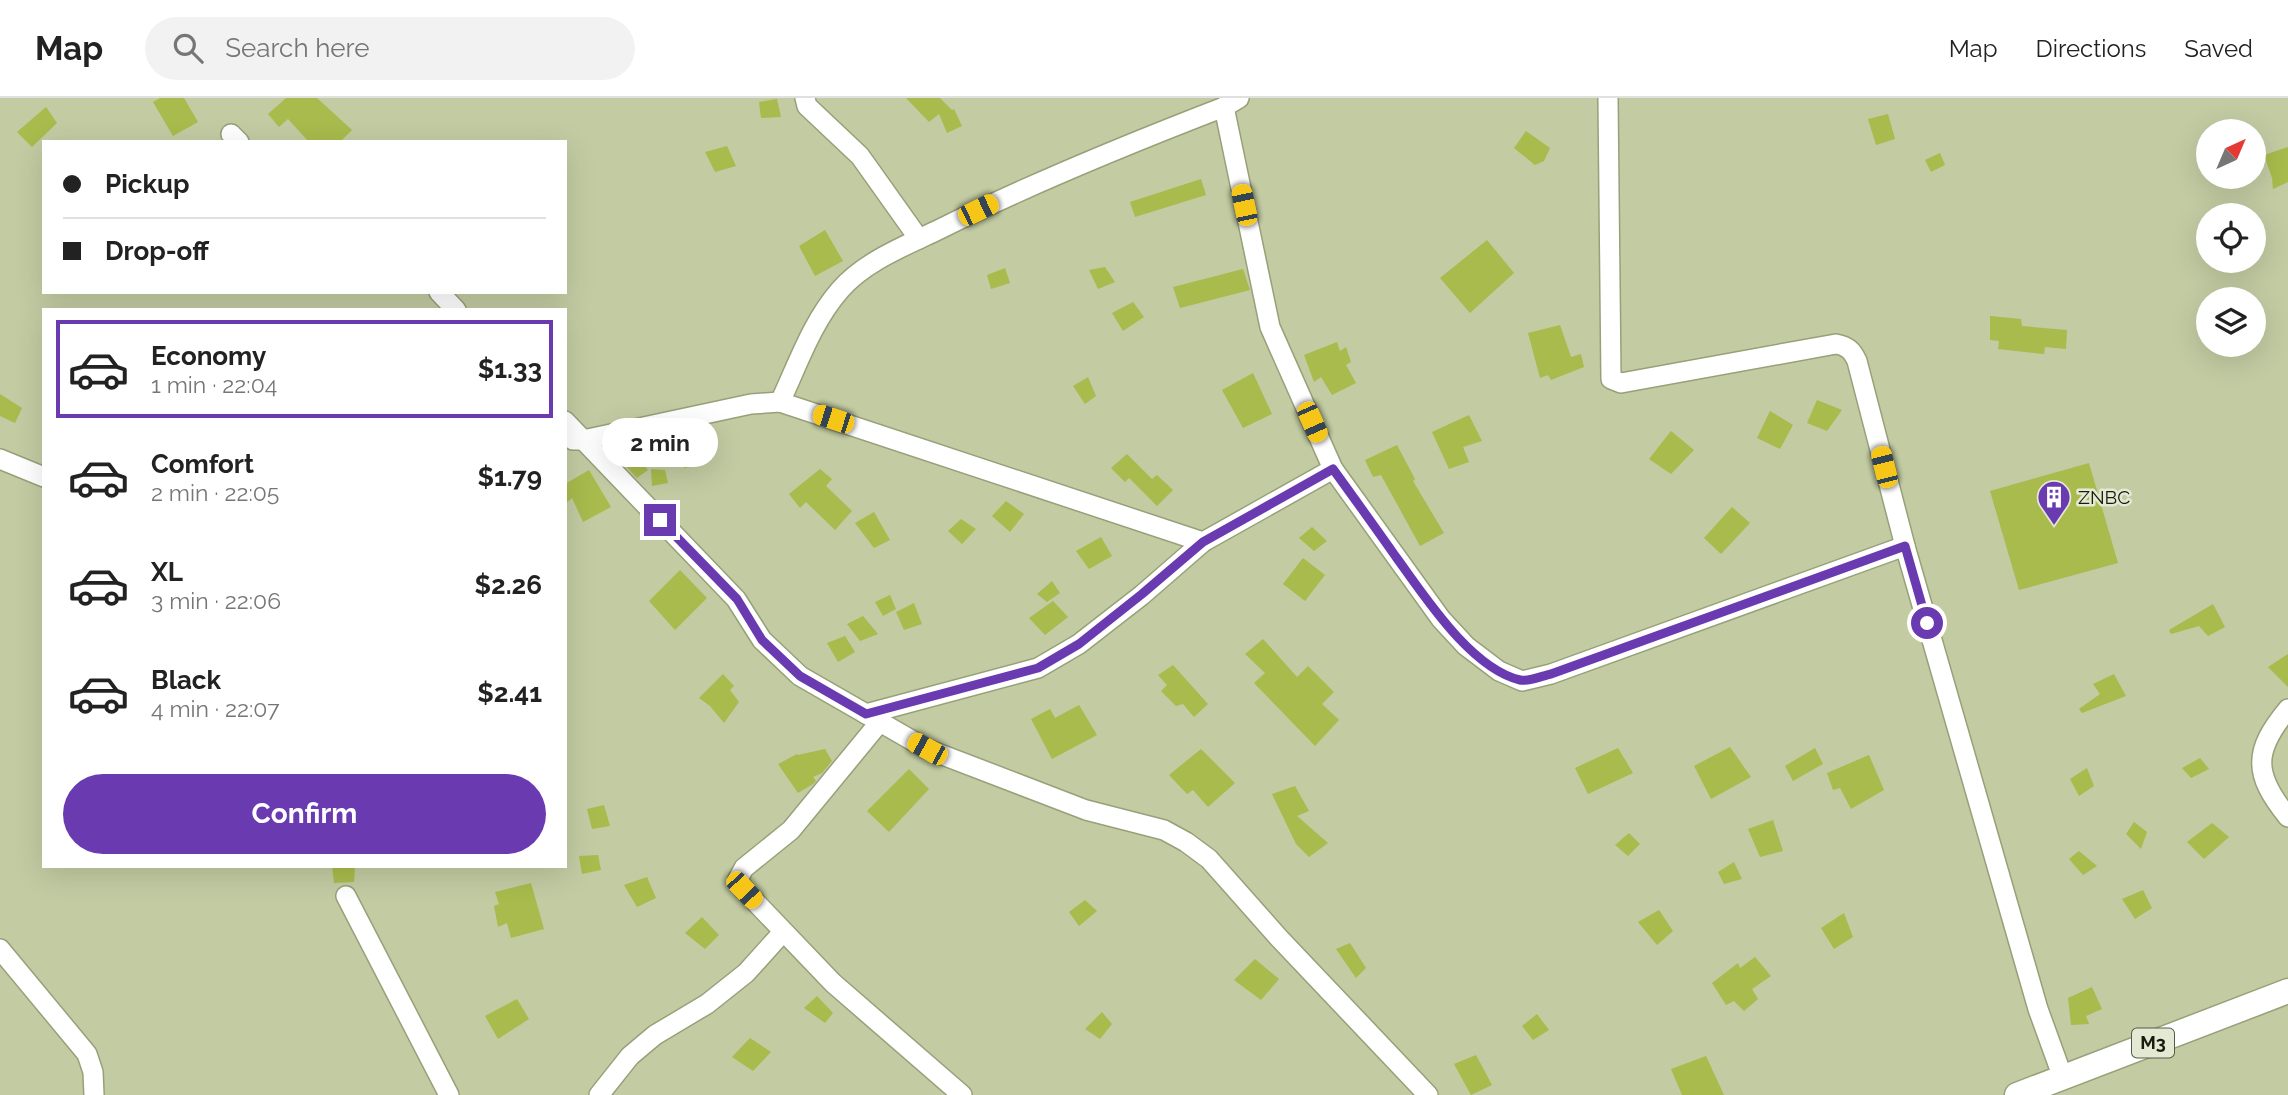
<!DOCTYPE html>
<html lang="en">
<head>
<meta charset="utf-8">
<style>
  body { margin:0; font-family:Raleway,sans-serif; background:#f2f2f2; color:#222; height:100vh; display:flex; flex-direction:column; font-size:26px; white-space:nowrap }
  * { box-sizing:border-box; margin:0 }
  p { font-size:23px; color:#767676 }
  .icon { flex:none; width:38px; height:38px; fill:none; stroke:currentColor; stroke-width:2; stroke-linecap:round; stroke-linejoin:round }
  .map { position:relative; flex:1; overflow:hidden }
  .side { position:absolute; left:42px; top:210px; width:525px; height:560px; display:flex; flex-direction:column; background:#fff; border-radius:0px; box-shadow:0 7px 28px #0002 }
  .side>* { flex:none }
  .top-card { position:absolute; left:42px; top:42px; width:525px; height:154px; border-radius:0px; box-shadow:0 7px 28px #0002; display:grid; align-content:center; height:154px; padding:0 21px; background:#fff }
  .needle { width:46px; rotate:44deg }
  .fabs { position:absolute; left:2196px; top:21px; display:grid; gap:14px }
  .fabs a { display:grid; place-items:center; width:70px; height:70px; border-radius:50%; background:#fff; box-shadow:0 7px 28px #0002; font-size:35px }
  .end { position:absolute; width:32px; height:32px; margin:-16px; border:9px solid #6a3ab1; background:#fff; box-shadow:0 0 0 4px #fff }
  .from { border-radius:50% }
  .bubble { position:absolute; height:49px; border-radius:24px; background:#fff; box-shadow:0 7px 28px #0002; font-size:23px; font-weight:700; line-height:49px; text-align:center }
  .car { position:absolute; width:21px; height:42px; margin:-21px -10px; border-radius:9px; box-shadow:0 0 5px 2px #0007; background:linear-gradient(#f5c518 24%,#345 0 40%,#f5c518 0 76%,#345 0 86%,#f5c518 0) }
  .top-card b { display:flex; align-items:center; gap:24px; height:66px; font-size:26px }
  .top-card b+b { border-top:2px solid #e0e0e0 }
  .top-card i { width:18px; height:18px; background:#222 }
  ul { padding:12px 0 0; list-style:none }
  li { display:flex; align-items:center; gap:21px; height:98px; margin:0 14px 10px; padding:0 7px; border:4px solid transparent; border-radius:0px }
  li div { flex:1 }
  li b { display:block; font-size:26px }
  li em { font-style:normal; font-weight:700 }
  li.current { border-color:#6a3ab1 }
  li>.icon { width:63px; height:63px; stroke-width:1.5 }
  .primary-button { display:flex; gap:14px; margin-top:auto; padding:14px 21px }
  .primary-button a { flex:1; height:80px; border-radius:42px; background:#6a3ab1; color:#fff; font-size:28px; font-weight:700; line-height:80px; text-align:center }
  header { display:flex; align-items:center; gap:42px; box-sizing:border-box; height:98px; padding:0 35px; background:#fff; border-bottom:2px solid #e0e0e0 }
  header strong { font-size:33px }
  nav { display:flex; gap:38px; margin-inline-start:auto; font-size:24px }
  .search { width:490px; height:63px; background:#f2f2f2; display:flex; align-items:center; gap:18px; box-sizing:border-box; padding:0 24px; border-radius:38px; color:#767676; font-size:26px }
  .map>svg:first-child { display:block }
</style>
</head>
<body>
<header>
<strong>Map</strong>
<div class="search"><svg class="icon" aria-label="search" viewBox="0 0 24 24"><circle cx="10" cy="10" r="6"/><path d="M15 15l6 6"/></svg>Search here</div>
<nav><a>Map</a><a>Directions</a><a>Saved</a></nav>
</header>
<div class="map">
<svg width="2288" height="997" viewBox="0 0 2288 997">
  <rect width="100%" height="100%" fill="#c2cba2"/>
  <g fill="#a8bb4c">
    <polygon points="160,0 184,0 198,24 173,38 153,4"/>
    <polygon points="286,0 317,0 352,32 340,44 309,44 288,21 279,29 268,16"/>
    <polygon points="906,0 940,0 952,12 954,11 962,28 947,35 939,16 929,24"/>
    <polygon points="777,1 781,19 761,20 759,4"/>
    <polygon points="46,9 57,25 32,49 17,34"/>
    <polygon points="1888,16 1895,41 1876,47 1868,21"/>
    <polygon points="1526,33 1550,50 1544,63 1535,67 1514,50"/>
    <polygon points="727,48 736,68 715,74 705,54"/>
    <polygon points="2288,49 2288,84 2273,91 2272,80 2264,57"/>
    <polygon points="1940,55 1945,67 1931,74 1925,62"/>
    <polygon points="1201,81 1206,97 1135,119 1130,104"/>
    <polygon points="825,132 843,163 815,178 799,148"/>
    <polygon points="1487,142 1514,175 1470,215 1440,180"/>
    <polygon points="1105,169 1115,184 1098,191 1089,172"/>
    <polygon points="1005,170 1010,185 991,191 987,177"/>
    <polygon points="1243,171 1250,192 1180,210 1173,189"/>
    <polygon points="1133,204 1144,219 1123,233 1112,215"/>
    <polygon points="1990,218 2021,221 2022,228 2067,232 2066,251 2045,249 2044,256 1998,251 1999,243 1990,242"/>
    <polygon points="1560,227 1571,259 1581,256 1584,269 1551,282 1548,277 1540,280 1528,235"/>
    <polygon points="1337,244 1340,253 1346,249 1351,264 1346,267 1356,285 1332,297 1321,279 1314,284 1304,257"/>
    <polygon points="1253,275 1272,316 1243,330 1222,292"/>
    <polygon points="1088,279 1096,298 1085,306 1073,288"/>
    <polygon points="0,296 22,310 15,325 0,318"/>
    <polygon points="1817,302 1842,312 1827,333 1807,325"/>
    <polygon points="1770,313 1793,327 1780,351 1757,340"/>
    <polygon points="1469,317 1482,343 1463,349 1469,364 1449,371 1432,334"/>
    <polygon points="1671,333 1694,352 1671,376 1649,361"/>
    <polygon points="1397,347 1415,381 1413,383 1444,435 1420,448 1381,377 1373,379 1365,362"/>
    <polygon points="702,349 703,367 684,370 681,352"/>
    <polygon points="630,351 648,372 637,380 618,360"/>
    <polygon points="1127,356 1152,381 1157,377 1173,392 1157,408 1129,380 1125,384 1111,370"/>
    <polygon points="2089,365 2118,465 2019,492 1990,393"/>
    <polygon points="651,371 665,372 668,385 652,388"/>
    <polygon points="820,371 832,381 826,388 852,413 835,432 806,404 800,410 789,396"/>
    <polygon points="589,372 611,409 583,424 572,400 565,406 565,386"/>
    <polygon points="1006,403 1024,416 1010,434 992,418"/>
    <polygon points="1732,409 1750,425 1721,456 1704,440"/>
    <polygon points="874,414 890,442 874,450 855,425"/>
    <polygon points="961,421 976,431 962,446 948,433"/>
    <polygon points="1312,429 1327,443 1314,453 1299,440"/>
    <polygon points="1101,439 1112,458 1089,471 1076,453"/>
    <polygon points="1303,460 1325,477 1305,503 1283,486"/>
    <polygon points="680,472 707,500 675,532 649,503"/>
    <polygon points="1052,483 1060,495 1047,504 1037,496"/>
    <polygon points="890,497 896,511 883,518 875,504"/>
    <polygon points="1053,503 1068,519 1045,537 1029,520"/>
    <polygon points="914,505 922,526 904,532 896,514"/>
    <polygon points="2213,506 2225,529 2208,538 2199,528 2171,536 2169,532"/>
    <polygon points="863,518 878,536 860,543 847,526"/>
    <polygon points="845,538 855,554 838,564 827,545"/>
    <polygon points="1263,541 1297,579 1308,568 1334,594 1322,606 1339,622 1315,648 1254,585 1265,575 1245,556"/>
    <polygon points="2288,556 2288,589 2268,569"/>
    <polygon points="1173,567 1208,606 1194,619 1183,606 1176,608 1161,593 1167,587 1158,577"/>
    <polygon points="723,576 734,588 730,592 739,604 724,625 710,608 699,600"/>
    <polygon points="2114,576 2126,598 2082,615 2079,611 2100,596 2093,586"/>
    <polygon points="1079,607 1097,637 1052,661 1031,621 1050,611 1055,620"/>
    <polygon points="1730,649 1751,679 1711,701 1694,668"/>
    <polygon points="1618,650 1633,675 1588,696 1575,670"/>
    <polygon points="1815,650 1823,666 1793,683 1785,668"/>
    <polygon points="825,651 832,663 822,675 813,679 816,683 813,686 798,695 778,666 797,656 798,657"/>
    <polygon points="1201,651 1235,685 1208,709 1193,692 1187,696 1169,677"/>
    <polygon points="1869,657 1884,692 1851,711 1840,690 1833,692 1827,675"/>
    <polygon points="2200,660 2209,671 2191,680 2182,670"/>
    <polygon points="2087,670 2094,688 2079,698 2070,681"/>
    <polygon points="909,671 929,691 889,734 867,713"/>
    <polygon points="1295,688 1309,713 1297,718 1328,745 1309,759 1296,746 1272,696"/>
    <polygon points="604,707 610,728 592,731 587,711"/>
    <polygon points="1773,722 1783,753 1760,759 1748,731"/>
    <polygon points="2134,724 2147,734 2141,751 2126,736"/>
    <polygon points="2212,725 2229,739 2204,761 2187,744"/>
    <polygon points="1629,735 1640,746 1628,758 1615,747"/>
    <polygon points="2079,753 2097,768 2083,777 2069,761"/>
    <polygon points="598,757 601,772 582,776 579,758"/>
    <polygon points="1734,764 1742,781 1724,786 1718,774"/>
    <polygon points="332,768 355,768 354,784 334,785"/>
    <polygon points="647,779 656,800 637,809 624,787"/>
    <polygon points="531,785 544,831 511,840 507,825 498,829 494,808 499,806 495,794"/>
    <polygon points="2143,792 2152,810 2135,821 2122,801"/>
    <polygon points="1085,802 1097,813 1079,828 1069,814"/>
    <polygon points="1659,812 1673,833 1657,847 1638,824"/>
    <polygon points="1844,815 1853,839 1834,851 1821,830"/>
    <polygon points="702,819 719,837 705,851 685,835"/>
    <polygon points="1350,845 1366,870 1356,880 1336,851"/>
    <polygon points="1755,859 1771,878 1752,891 1758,901 1744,913 1734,903 1726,907 1712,885 1738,865 1740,870"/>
    <polygon points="1255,861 1279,881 1261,902 1234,882"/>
    <polygon points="2092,889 2102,911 2086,918 2089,926 2071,927 2068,900"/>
    <polygon points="817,898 833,915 825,925 804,910"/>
    <polygon points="517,901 529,921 498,941 485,918"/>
    <polygon points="1102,914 1112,926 1100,941 1085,931"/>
    <polygon points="1537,916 1549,932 1533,942 1522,928"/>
    <polygon points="750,940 771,954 753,973 732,959"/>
    <polygon points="1476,957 1492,987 1471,997 1454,966"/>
    <polygon points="1706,958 1724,997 1682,997 1671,971"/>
  </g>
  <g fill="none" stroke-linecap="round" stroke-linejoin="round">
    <defs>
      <g id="minor">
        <polyline points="805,0 807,8 860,58 919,141"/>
        <polyline points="1239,0 1224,9 1270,229 1333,371 1441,521 1466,548 1499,573 1522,583 1551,576 1905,448"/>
        <path d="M 1608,0 L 1611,281 L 1621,285 L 1836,246 C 1847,248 1852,252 1857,263 L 1905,448 L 2038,911 L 2063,980"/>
        <polyline points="231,36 239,44"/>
        <polyline points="439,194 456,212"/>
        <path d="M 780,304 C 798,266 812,224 840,192 C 865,163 907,147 940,131 C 1032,85 1128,46 1224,9"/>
        <polyline points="565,323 736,501 762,542 800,578 927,651 1086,712 1164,732 1186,744 1209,761 1279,840 1428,997"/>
        <polyline points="573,342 583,342 751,306 780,304 1203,444"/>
        <polyline points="0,361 44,379"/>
        <path d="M 2288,611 C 2253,653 2253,676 2288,719"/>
        <polyline points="866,616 1038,570 1079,546 1142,497 1203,444 1333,371"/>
        <polyline points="879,625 791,732 744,770 738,781 744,792 833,885 962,997"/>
        <polyline points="346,798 449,997"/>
        <polyline points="0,851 87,956 93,974 94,997"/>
        <polyline points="599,997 630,958 655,937 707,906 746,875 783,834"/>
      </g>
      <polyline id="major" points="2017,997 2288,893"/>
    </defs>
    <use href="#minor" stroke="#98a079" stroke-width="22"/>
    <use href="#major" stroke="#98a079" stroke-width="27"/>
    <use href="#minor" stroke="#fff" stroke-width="19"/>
    <use href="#major" stroke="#fff" stroke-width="24"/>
  </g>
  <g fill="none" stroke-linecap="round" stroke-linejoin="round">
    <path stroke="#6a3ab1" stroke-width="9" d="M 660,422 L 737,501 L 762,542 L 800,578 L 866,616 L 1038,570 L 1079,546 L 1142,496 L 1203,444 L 1333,371 C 1354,400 1375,429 1396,459 C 1424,497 1470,570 1520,582 C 1528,584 1542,578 1551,576 L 1905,448 L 1927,525"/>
  </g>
  <defs>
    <symbol id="building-pin" viewBox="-11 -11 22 30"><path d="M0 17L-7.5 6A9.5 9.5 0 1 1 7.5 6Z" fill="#6a3ab1" stroke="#e4e9d4"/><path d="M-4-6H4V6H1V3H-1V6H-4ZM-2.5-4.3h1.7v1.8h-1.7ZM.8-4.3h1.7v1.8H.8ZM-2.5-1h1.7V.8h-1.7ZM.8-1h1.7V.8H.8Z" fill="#fff"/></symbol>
  </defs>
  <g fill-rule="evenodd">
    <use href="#building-pin" x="2035" y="380" width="38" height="52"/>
  </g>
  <g text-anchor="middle" stroke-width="5" stroke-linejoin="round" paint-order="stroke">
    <rect fill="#e4e9d4" stroke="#565a48" stroke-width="2" x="2132" y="930.5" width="42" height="29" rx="5"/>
    <g font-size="18" font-weight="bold" fill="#191c0c">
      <text x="2153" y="951">M3</text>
    </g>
    <g font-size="19" fill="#191c0c" stroke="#e4e9d4" text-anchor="start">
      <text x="2078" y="406">ZNBC</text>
    </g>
  </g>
</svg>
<div class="fabs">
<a><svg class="needle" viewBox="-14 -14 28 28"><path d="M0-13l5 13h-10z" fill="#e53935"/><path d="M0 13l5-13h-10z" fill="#767676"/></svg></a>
<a><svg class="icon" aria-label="locate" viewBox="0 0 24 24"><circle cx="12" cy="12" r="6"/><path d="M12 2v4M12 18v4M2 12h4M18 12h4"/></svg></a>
<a><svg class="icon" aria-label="layers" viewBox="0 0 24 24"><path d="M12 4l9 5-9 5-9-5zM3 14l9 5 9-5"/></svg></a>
</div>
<i class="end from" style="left:1927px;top:525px"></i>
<i class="end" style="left:660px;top:422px"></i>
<div class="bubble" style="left:602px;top:320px;width:116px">2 min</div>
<i class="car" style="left:1244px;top:107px;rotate:348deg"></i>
<i class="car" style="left:978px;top:112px;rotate:64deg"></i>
<i class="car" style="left:833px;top:321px;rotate:288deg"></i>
<i class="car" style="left:1312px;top:324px;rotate:156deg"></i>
<i class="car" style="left:1884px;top:369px;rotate:346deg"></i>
<i class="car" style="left:927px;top:651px;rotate:299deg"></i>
<i class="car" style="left:744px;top:792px;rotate:137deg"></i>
<div class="top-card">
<b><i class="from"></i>Pickup</b>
<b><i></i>Drop-off</b>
</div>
<section class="side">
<ul>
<li class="current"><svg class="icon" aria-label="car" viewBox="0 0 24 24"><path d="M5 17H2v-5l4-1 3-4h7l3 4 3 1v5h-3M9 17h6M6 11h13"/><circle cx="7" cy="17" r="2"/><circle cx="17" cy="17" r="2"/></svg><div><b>Economy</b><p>1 min · 22:04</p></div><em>$1.33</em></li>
<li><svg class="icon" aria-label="car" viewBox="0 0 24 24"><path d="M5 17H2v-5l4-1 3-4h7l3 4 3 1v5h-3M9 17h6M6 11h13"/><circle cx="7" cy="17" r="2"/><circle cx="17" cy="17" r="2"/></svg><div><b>Comfort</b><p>2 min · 22:05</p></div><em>$1.79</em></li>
<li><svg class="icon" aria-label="car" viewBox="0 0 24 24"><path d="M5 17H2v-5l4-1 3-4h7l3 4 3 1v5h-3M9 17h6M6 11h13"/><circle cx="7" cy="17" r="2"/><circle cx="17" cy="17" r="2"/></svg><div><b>XL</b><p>3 min · 22:06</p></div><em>$2.26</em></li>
<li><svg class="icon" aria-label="car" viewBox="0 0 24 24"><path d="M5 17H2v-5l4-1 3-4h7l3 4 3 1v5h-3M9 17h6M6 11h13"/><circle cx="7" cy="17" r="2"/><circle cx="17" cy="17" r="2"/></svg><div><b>Black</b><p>4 min · 22:07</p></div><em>$2.41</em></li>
</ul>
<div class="primary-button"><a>Confirm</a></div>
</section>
</div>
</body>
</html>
